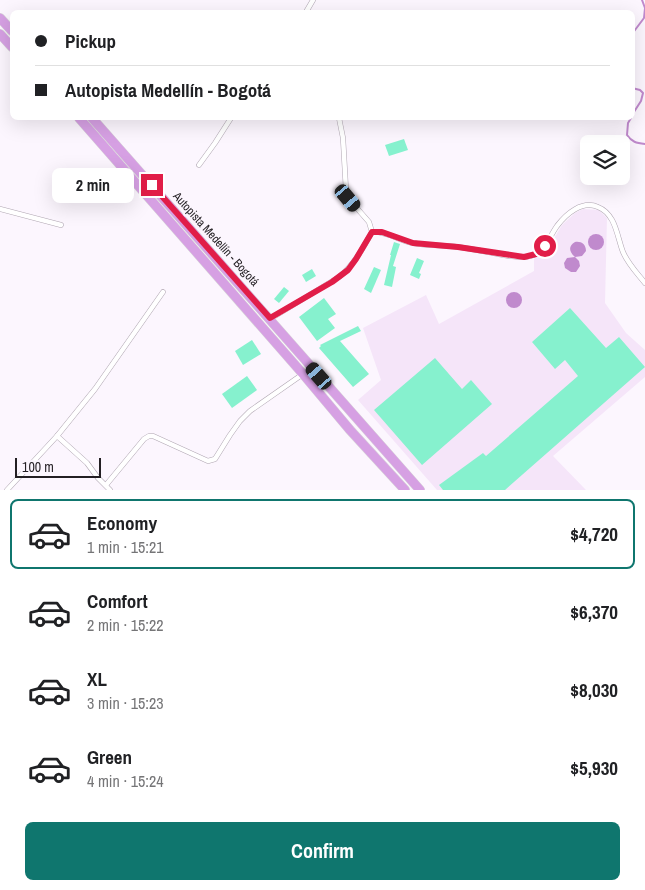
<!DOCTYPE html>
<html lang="en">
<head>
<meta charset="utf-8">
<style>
  body { margin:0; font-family:"Archivo Narrow",sans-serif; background:#f2f2f2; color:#202124; height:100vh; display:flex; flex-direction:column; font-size:19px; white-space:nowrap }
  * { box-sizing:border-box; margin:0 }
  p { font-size:16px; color:#757577 }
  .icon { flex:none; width:28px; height:28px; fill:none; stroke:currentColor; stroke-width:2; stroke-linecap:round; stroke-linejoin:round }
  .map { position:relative; height:490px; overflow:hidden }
  .sheet { display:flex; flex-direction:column; background:#fff; flex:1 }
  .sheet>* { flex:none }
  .guide { position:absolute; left:10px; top:10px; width:625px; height:110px; border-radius:8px; box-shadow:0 5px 20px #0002; display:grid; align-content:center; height:110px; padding:0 25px; background:#fff }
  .fabs { position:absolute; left:580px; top:135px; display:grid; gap:10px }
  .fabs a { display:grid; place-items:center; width:50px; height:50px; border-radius:8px; background:#fff; box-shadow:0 5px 20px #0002; font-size:25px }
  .scale { position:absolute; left:15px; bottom:12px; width:86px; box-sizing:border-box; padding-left:5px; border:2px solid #231f23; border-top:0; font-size:14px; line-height:18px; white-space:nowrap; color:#231f23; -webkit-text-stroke:4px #fcf6fe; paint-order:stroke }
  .end { position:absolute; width:22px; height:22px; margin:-11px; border:6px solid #e11d48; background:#fff; box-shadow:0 0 0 2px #fff }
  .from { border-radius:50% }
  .bubble { position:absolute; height:35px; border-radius:8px; background:#fff; box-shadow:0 5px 20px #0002; font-size:16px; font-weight:800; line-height:35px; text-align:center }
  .car { position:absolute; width:15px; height:30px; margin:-15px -8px; border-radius:6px; box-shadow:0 0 4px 1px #0007; background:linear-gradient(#222 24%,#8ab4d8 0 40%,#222 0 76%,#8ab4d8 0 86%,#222 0) }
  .guide b { display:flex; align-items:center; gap:18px; height:48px; font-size:19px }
  .guide b+b { border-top:1px solid #e0e0e0 }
  .guide i { width:12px; height:12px; background:#202124 }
  ul { padding:9px 0 0; list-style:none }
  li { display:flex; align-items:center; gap:15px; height:70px; margin:0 10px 8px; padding:0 15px; border:2px solid transparent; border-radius:8px }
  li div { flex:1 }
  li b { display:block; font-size:19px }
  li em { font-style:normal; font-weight:800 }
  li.on { border-color:#0f766e }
  li>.icon { width:45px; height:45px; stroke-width:1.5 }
  .button { display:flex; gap:10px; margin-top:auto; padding:10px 25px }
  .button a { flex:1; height:58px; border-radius:8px; background:#0f766e; color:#fff; font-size:20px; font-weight:800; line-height:58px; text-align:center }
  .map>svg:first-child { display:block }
</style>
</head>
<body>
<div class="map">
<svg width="645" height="490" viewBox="0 0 645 490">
  <rect width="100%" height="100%" fill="#fcf6fe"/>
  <polygon fill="#f5e5f9" points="583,209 599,210 607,218 605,303 626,333 645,350 645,377 553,456 586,490 437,490 358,400 381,380 363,328 426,295 439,324 534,271 534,259 549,247 562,225 575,213"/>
  <g fill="#c08acd">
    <circle cx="596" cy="242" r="8"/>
    <path d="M 575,242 C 581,241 586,244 586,251 L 582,256 L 575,257 L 579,261 L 580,266 L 576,272 L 571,272 L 565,268 L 564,263 L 567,258 L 575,257 C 569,252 568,246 575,242 Z"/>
    <circle cx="514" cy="300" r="8"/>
  </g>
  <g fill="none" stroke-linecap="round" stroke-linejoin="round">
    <g stroke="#c08acd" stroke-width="2">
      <polyline points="632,34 644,18 645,8 642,0"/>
      <polyline points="632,88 640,90 643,93 641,101 632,115"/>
      <path d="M 631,118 L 628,123 L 627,135 C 632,142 636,143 645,144"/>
    </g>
  </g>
  <g fill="#86f1ce">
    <polygon points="404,139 408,150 389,156 385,145"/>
    <polygon points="394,242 400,244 393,266 396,267 392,287 384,285 391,255 390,255"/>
    <polygon points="417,258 424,261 419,273 421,274 419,279 410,275"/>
    <polygon points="374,267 381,270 371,293 364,289"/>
    <polygon points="312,269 316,276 306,282 302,275"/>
    <polygon points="284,287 289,291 279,303 274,299"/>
    <polygon points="324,298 336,314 328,319 335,328 317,341 299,317"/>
    <polygon points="570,308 606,348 619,337 645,367 505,490 443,490 439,485 483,453 486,456 578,376 565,360 555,369 532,342"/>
    <polygon points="358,326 361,331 340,341 369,374 353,387 319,348 321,346 320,345"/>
    <polygon points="252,340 261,354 243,365 235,351"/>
    <polygon points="435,358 462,389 471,380 492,404 422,465 374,410"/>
    <polygon points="247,376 257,390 232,408 222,394"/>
  </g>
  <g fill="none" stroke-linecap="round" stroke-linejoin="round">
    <defs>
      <g id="street">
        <polyline points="306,12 313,0"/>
        <polyline points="199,165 215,143 231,118"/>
        <polyline points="0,209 61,225"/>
        <path d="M 372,232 C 386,231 399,240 412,243 C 427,246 443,245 458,247 C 473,249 488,252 503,255 C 510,256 519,258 526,257 C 546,254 547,240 557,226 C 566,214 582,200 598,207 C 616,214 617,237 623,252 C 628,264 637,273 645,283"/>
        <path d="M 270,319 L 339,277 C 354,265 363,248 372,232 L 369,222 L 348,198 L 346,190 L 343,138 L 339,118"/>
        <polyline points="57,436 87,463 98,478 110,490"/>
        <polyline points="106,485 144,439 149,436 153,436 208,461 215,459 230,435 240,421 250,411 303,374"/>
        <polyline points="7,490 57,436 95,389 163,292"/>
      </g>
      <g id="highway">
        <polyline points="0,18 12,31"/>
        <polyline points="0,34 12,47"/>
        <polyline points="79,118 303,374 350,430 405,490"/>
        <polyline points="92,118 420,490"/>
      </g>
    </defs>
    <use href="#street" stroke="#b0a6b2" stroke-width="5.5"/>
    <use href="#highway" stroke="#d7d7d7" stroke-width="10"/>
    <use href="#street" stroke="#fff" stroke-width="4.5"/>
    <use href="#highway" stroke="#d6a0e3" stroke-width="9"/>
  </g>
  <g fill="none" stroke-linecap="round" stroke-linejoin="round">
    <polyline stroke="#e11d48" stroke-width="6" points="152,185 270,318 332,282 348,270 356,259 372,232 382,232 413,243 458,247 524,257 536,254 545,246"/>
  </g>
  <g text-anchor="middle" stroke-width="4.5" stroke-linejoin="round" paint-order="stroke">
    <g font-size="12" fill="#231f23" stroke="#fcf6fe">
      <text transform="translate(216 239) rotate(48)" y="4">Autopista Medellín - Bogotá</text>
    </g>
  </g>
</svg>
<div class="fabs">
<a><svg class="icon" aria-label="layers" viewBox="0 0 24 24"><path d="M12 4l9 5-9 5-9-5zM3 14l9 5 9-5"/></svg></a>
</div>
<div class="scale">100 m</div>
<i class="end from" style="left:545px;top:246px"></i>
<i class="end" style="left:152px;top:185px"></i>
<div class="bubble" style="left:52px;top:168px;width:82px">2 min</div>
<i class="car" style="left:348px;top:198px;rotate:140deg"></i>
<i class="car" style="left:319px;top:376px;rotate:319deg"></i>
<div class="guide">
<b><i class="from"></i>Pickup</b>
<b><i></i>Autopista Medellín - Bogotá</b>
</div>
</div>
<section class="sheet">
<ul>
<li class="on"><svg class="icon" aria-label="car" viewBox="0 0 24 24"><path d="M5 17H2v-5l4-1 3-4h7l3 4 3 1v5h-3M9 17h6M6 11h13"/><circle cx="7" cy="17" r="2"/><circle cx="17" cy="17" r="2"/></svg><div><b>Economy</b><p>1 min · 15:21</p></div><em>$4,720</em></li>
<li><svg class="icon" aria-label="car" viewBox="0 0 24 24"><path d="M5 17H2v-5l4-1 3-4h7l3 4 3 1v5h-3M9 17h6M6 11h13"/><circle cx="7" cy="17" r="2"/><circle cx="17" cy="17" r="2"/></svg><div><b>Comfort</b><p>2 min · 15:22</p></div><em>$6,370</em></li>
<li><svg class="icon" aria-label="car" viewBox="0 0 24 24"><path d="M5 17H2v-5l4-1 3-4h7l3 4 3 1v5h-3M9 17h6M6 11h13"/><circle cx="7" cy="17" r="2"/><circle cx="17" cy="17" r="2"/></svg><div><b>XL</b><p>3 min · 15:23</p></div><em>$8,030</em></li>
<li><svg class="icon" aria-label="car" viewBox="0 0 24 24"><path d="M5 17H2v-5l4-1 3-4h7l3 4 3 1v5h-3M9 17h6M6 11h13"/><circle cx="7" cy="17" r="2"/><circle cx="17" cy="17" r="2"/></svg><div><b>Green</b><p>4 min · 15:24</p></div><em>$5,930</em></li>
</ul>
<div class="button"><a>Confirm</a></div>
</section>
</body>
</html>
